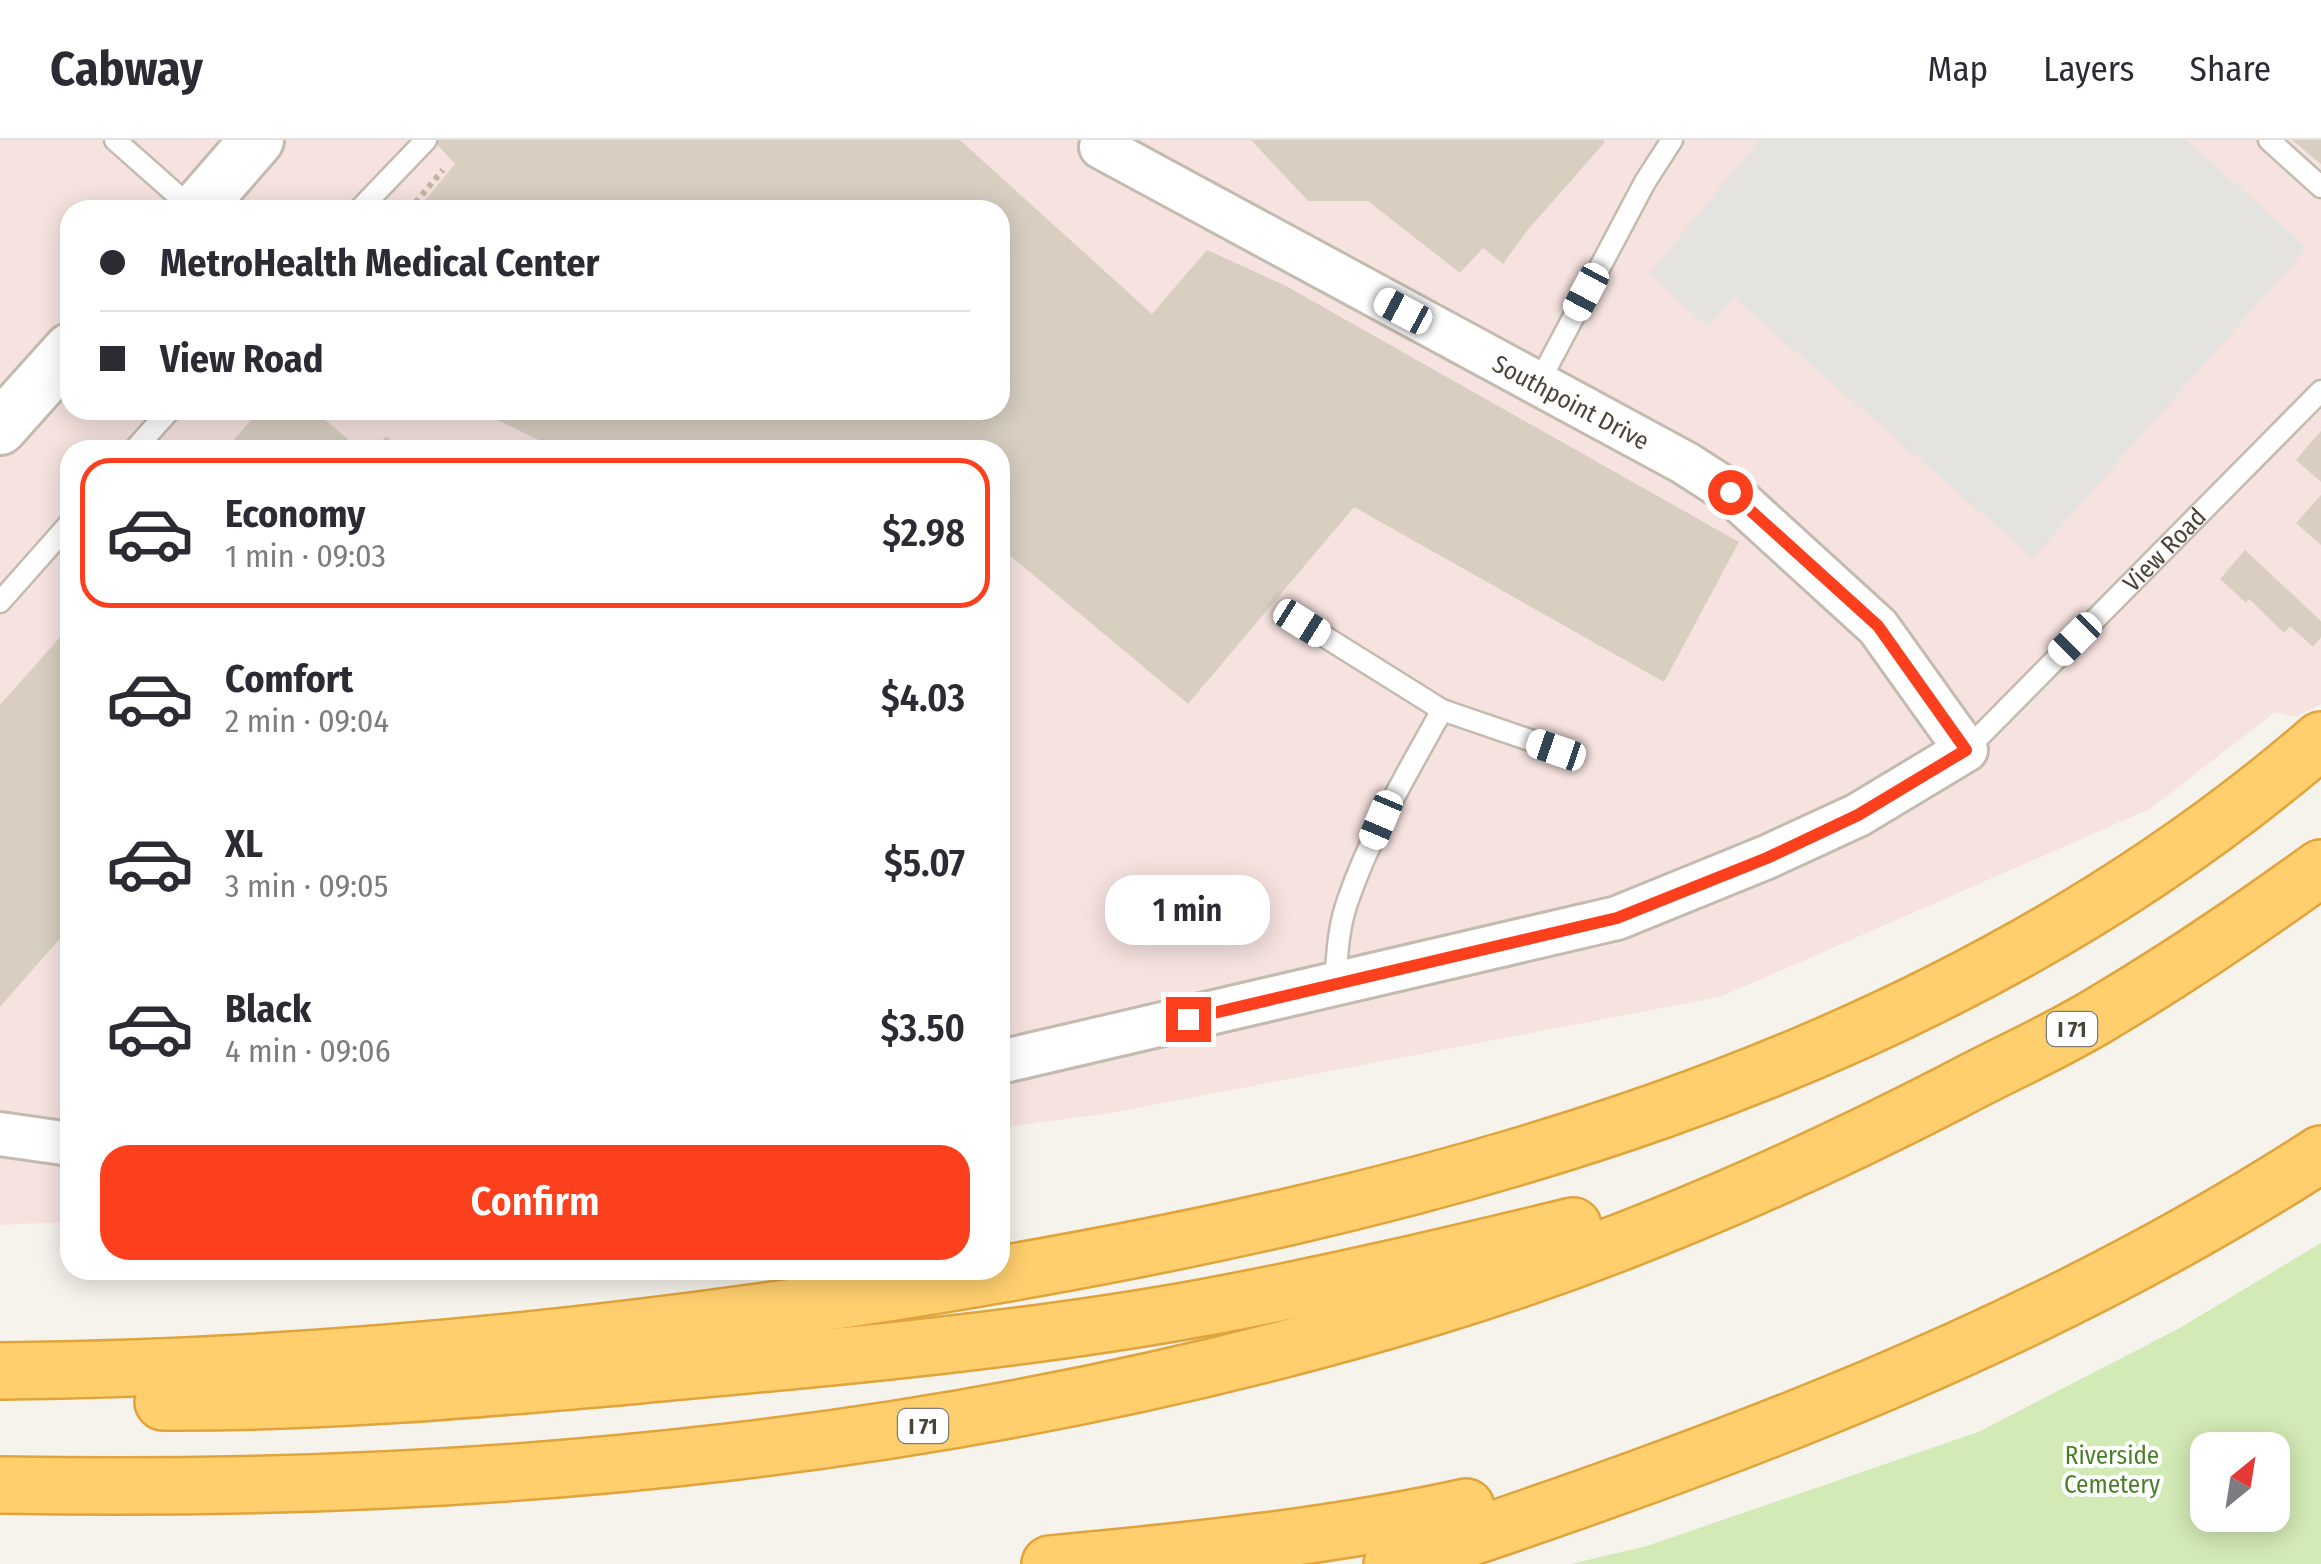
<!DOCTYPE html>
<html lang="en">
<head>
<meta charset="utf-8">
<style>
  body { margin:0; font-family:"Fira Sans Condensed",sans-serif; background:#f2f2f3; color:#2b2b33; height:100vh; display:flex; flex-direction:column; font-size:38px; white-space:nowrap }
  * { box-sizing:border-box; margin:0 }
  p { font-size:32px; color:#7c7c81 }
  .icon { flex:none; width:55px; height:55px; fill:none; stroke:currentColor; stroke-width:2; stroke-linecap:round; stroke-linejoin:round }
  .map { position:relative; flex:1; overflow:hidden }
  .side { position:absolute; left:60px; top:300px; width:950px; height:840px; display:flex; flex-direction:column; background:#fff; border-radius:30px; box-shadow:0 5px 25px #0003 }
  .side>* { flex:none }
  .hud { position:absolute; left:60px; top:60px; width:950px; height:220px; border-radius:30px; box-shadow:0 5px 25px #0003; display:grid; align-content:center; height:220px; padding:0 40px; background:#fff }
  .needle { width:65px; rotate:30deg }
  .controls { position:absolute; left:2190px; top:1292px; display:grid; gap:20px }
  .controls a { display:grid; place-items:center; width:100px; height:100px; border-radius:20px; background:#fff; box-shadow:0 5px 25px #0003; font-size:50px }
  .end { position:absolute; width:45px; height:45px; margin:-22px; border:12px solid #fc3f1d; background:#fff; box-shadow:0 0 0 5px #fff }
  .from { border-radius:50% }
  .bubble { position:absolute; height:70px; border-radius:30px; background:#fff; box-shadow:0 5px 25px #0003; font-size:32px; font-weight:600; line-height:70px; text-align:center }
  .car { position:absolute; width:30px; height:60px; margin:-30px -15px; border-radius:12px; box-shadow:0 0 8px 2px #0007; background:linear-gradient(#fff 24%,#345 0 40%,#fff 0 76%,#345 0 86%,#fff 0) }
  .hud b { display:flex; align-items:center; gap:35px; height:95px; font-size:38px }
  .hud b+b { border-top:2px solid #e1e1e2 }
  .hud i { width:25px; height:25px; background:#2b2b33 }
  ul { padding:18px 0 0; list-style:none }
  li { display:flex; align-items:center; gap:30px; height:150px; margin:0 20px 15px; padding:0 20px; border:5px solid transparent; border-radius:30px }
  li div { flex:1 }
  li b { display:block; font-size:38px }
  li em { font-style:normal; font-weight:600 }
  li.selected { border-color:#fc3f1d }
  li>.icon { width:90px; height:90px; stroke-width:1.5 }
  .action { display:flex; gap:20px; margin-top:auto; padding:20px 40px }
  .action a { flex:1; height:115px; border-radius:30px; background:#fc3f1d; color:#fff; font-size:40px; font-weight:600; line-height:115px; text-align:center }
  header { display:flex; align-items:center; gap:60px; box-sizing:border-box; height:140px; padding:0 50px; background:#fff; border-bottom:2px solid #e1e1e2 }
  header strong { font-size:48px }
  nav { display:flex; gap:55px; margin-inline-start:auto; font-size:35px }
  .map>svg:first-child { display:block }
</style>
</head>
<body>
<header>
<strong>Cabway</strong>
<nav><a>Map</a><a>Layers</a><a>Share</a></nav>
</header>
<div class="map">
<svg width="2321" height="1424" viewBox="0 0 2321 1424">
  <rect width="100%" height="100%" fill="#f6f3ec"/>
  <path fill="#f6e3e0" fill-rule="evenodd" d="M 0,0 L 2321,0 L 2321,564 L 2295,577 L 2275,572 L 2150,669 L 1720,857 L 1110,973 L 1000,988 L 1000,310 L 70,310 L 70,1082 L 0,1085 ZM 70,70 L 1000,70 L 1000,270 L 70,270 Z"/>
  <path fill="#d2eab5" fill-rule="evenodd" d="M 2321,1103 L 2321,1424 L 1571,1424 L 1647,1406 L 1978,1292 L 2178,1189 ZM 2208,1310 L 2272,1310 L 2272,1375 L 2208,1375 Z"/>
  <polygon fill="#e5e3e0" points="1759,0 2187,0 2307,108 2033,418 1734,158 1708,187 1649,134"/>
  <g fill="#d8cfc1">
    <polygon points="433,0 960,0 1152,174 1207,110 1286,146 1739,402 1664,542 1354,367 1188,564 1007,413 1000,423 1000,310 559,310 477,270 1000,270 1000,70 417,70 455,24"/>
    <polygon points="1251,0 1603,0 1605,2 1526,92 1503,124 1483,108 1460,133 1368,61 1308,61"/>
    <polygon points="2292,0 2321,0 2321,24"/>
    <polygon points="260,270 314,270 360,310 225,310"/>
    <polygon points="2321,291 2321,342 2296,320"/>
    <polygon points="386,296 401,310 374,310"/>
    <polygon points="2321,355 2321,405 2296,383"/>
    <polygon points="2245,410 2321,481 2321,497 2313,507 2290,486 2284,493 2249,459 2246,463 2220,439"/>
    <polygon points="70,486 70,787 0,867 0,565"/>
  </g>
  <g fill="none" stroke-linecap="round" stroke-linejoin="round">
    <defs>
      <g id="service">
        <polyline points="115,0 194,70"/>
        <polyline points="2269,0 2321,47"/>
        <polyline points="359,70 426,0"/>
        <polyline points="1538,244 1645,42 1672,0"/>
        <polyline points="134,310 170,270"/>
        <polyline points="0,462 70,383"/>
        <path d="M 1303,483 L 1442,570 C 1408,632 1371,693 1348,760 C 1338,787 1337,817 1335,845"/>
        <polyline points="1442,570 1556,609"/>
        <path id="s1" d="M 1966,610 L 2321,251"/>
      </g>
      <g id="minor">
        <polyline points="1000,922 1617,778 1767,717 1858,675 1966,610 1878,487 1730,352 1685,323 1101,7"/>
        <polyline points="0,994 70,1004"/>
      </g>
      <g id="tertiary">
        <polyline points="196,70 257,0"/>
        <polyline points="0,288 70,210"/>
      </g>
      <g id="motorway">
        <path d="M 0,1231 C 308,1228 615,1197 919,1148 C 1417,1067 1931,938 2321,600"/>
        <path d="M 163,1262 C 323,1263 481,1249 639,1235 C 825,1218 1012,1202 1196,1169 C 1323,1146 1448,1116 1573,1086"/>
        <path d="M 0,1345 C 485,1354 967,1309 1433,1167 C 1612,1113 1787,1037 1954,951 C 2004,924 2058,901 2106,871 C 2180,827 2252,778 2321,728"/>
        <path d="M 1050,1424 C 1190,1411 1329,1397 1466,1367"/>
        <path d="M 1392,1424 C 1717,1315 2031,1202 2321,1014"/>
      </g>
    </defs>
    <use href="#service" stroke="#c2bbae" stroke-width="25"/>
    <use href="#minor" stroke="#c2bbae" stroke-width="48"/>
    <use href="#tertiary" stroke="#c2bbae" stroke-width="58"/>
    <use href="#motorway" stroke="#e0a43c" stroke-width="60"/>
    <polyline stroke="#c4b79f" stroke-width="6" stroke-dasharray="5 5" stroke-linecap="butt" points="409,70 443,30"/>
    <use href="#service" stroke="#fff" stroke-width="20"/>
    <use href="#minor" stroke="#fff" stroke-width="42"/>
    <use href="#tertiary" stroke="#fff" stroke-width="52"/>
    <use href="#motorway" stroke="#ffcf6e" stroke-width="55"/>
  </g>
  <g fill="none" stroke-linecap="round" stroke-linejoin="round">
    <polyline stroke="#fc3f1d" stroke-width="12" points="1188,879 1617,778 1767,718 1858,675 1966,610 1878,486 1730,352"/>
  </g>
  <g text-anchor="middle" stroke-width="8" stroke-linejoin="round" paint-order="stroke">
    <g fill="#fff" stroke="#817c74" stroke-width="2.5">
      <rect x="2047" y="872" width="50" height="34" rx="8"/>
      <rect x="898" y="1269" width="50" height="34" rx="8"/>
    </g>
    <g font-size="22" font-weight="bold" fill="#4b4439">
      <text x="2072" y="897">I 71</text>
      <text x="923" y="1294">I 71</text>
    </g>
    <g font-size="25" fill="#4b4439" stroke="#fff">
      <text transform="translate(1571 262) rotate(28)" y="9">Southpoint Drive</text>
      <text dy="9" stroke="none"><textPath href="#s1" startOffset="282">View Road</textPath></text>
    </g>
    <g font-size="25" fill="#4a7f2a" stroke="#fff">
      <text x="2112" y="1324">Riverside<tspan x="2112" dy="29">Cemetery</tspan></text>
    </g>
  </g>
</svg>
<div class="controls">
<a><svg class="needle" viewBox="-14 -14 28 28"><path d="M0-13l5 13h-10z" fill="#e53935"/><path d="M0 13l5-13h-10z" fill="#7c7c81"/></svg></a>
</div>
<i class="end from" style="left:1730px;top:352px"></i>
<i class="end" style="left:1188px;top:879px"></i>
<div class="bubble" style="left:1105px;top:735px;width:165px">1 min</div>
<i class="car" style="left:1586px;top:152px;rotate:208deg"></i>
<i class="car" style="left:1403px;top:171px;rotate:298deg"></i>
<i class="car" style="left:1302px;top:483px;rotate:122deg"></i>
<i class="car" style="left:2075px;top:499px;rotate:225deg"></i>
<i class="car" style="left:1556px;top:610px;rotate:289deg"></i>
<i class="car" style="left:1381px;top:680px;rotate:203deg"></i>
<div class="hud">
<b><i class="from"></i>MetroHealth Medical Center</b>
<b><i></i>View Road</b>
</div>
<section class="side">
<ul>
<li class="selected"><svg class="icon" aria-label="car" viewBox="0 0 24 24"><path d="M5 17H2v-5l4-1 3-4h7l3 4 3 1v5h-3M9 17h6M6 11h13"/><circle cx="7" cy="17" r="2"/><circle cx="17" cy="17" r="2"/></svg><div><b>Economy</b><p>1 min · 09:03</p></div><em>$2.98</em></li>
<li><svg class="icon" aria-label="car" viewBox="0 0 24 24"><path d="M5 17H2v-5l4-1 3-4h7l3 4 3 1v5h-3M9 17h6M6 11h13"/><circle cx="7" cy="17" r="2"/><circle cx="17" cy="17" r="2"/></svg><div><b>Comfort</b><p>2 min · 09:04</p></div><em>$4.03</em></li>
<li><svg class="icon" aria-label="car" viewBox="0 0 24 24"><path d="M5 17H2v-5l4-1 3-4h7l3 4 3 1v5h-3M9 17h6M6 11h13"/><circle cx="7" cy="17" r="2"/><circle cx="17" cy="17" r="2"/></svg><div><b>XL</b><p>3 min · 09:05</p></div><em>$5.07</em></li>
<li><svg class="icon" aria-label="car" viewBox="0 0 24 24"><path d="M5 17H2v-5l4-1 3-4h7l3 4 3 1v5h-3M9 17h6M6 11h13"/><circle cx="7" cy="17" r="2"/><circle cx="17" cy="17" r="2"/></svg><div><b>Black</b><p>4 min · 09:06</p></div><em>$3.50</em></li>
</ul>
<div class="action"><a>Confirm</a></div>
</section>
</div>
</body>
</html>
